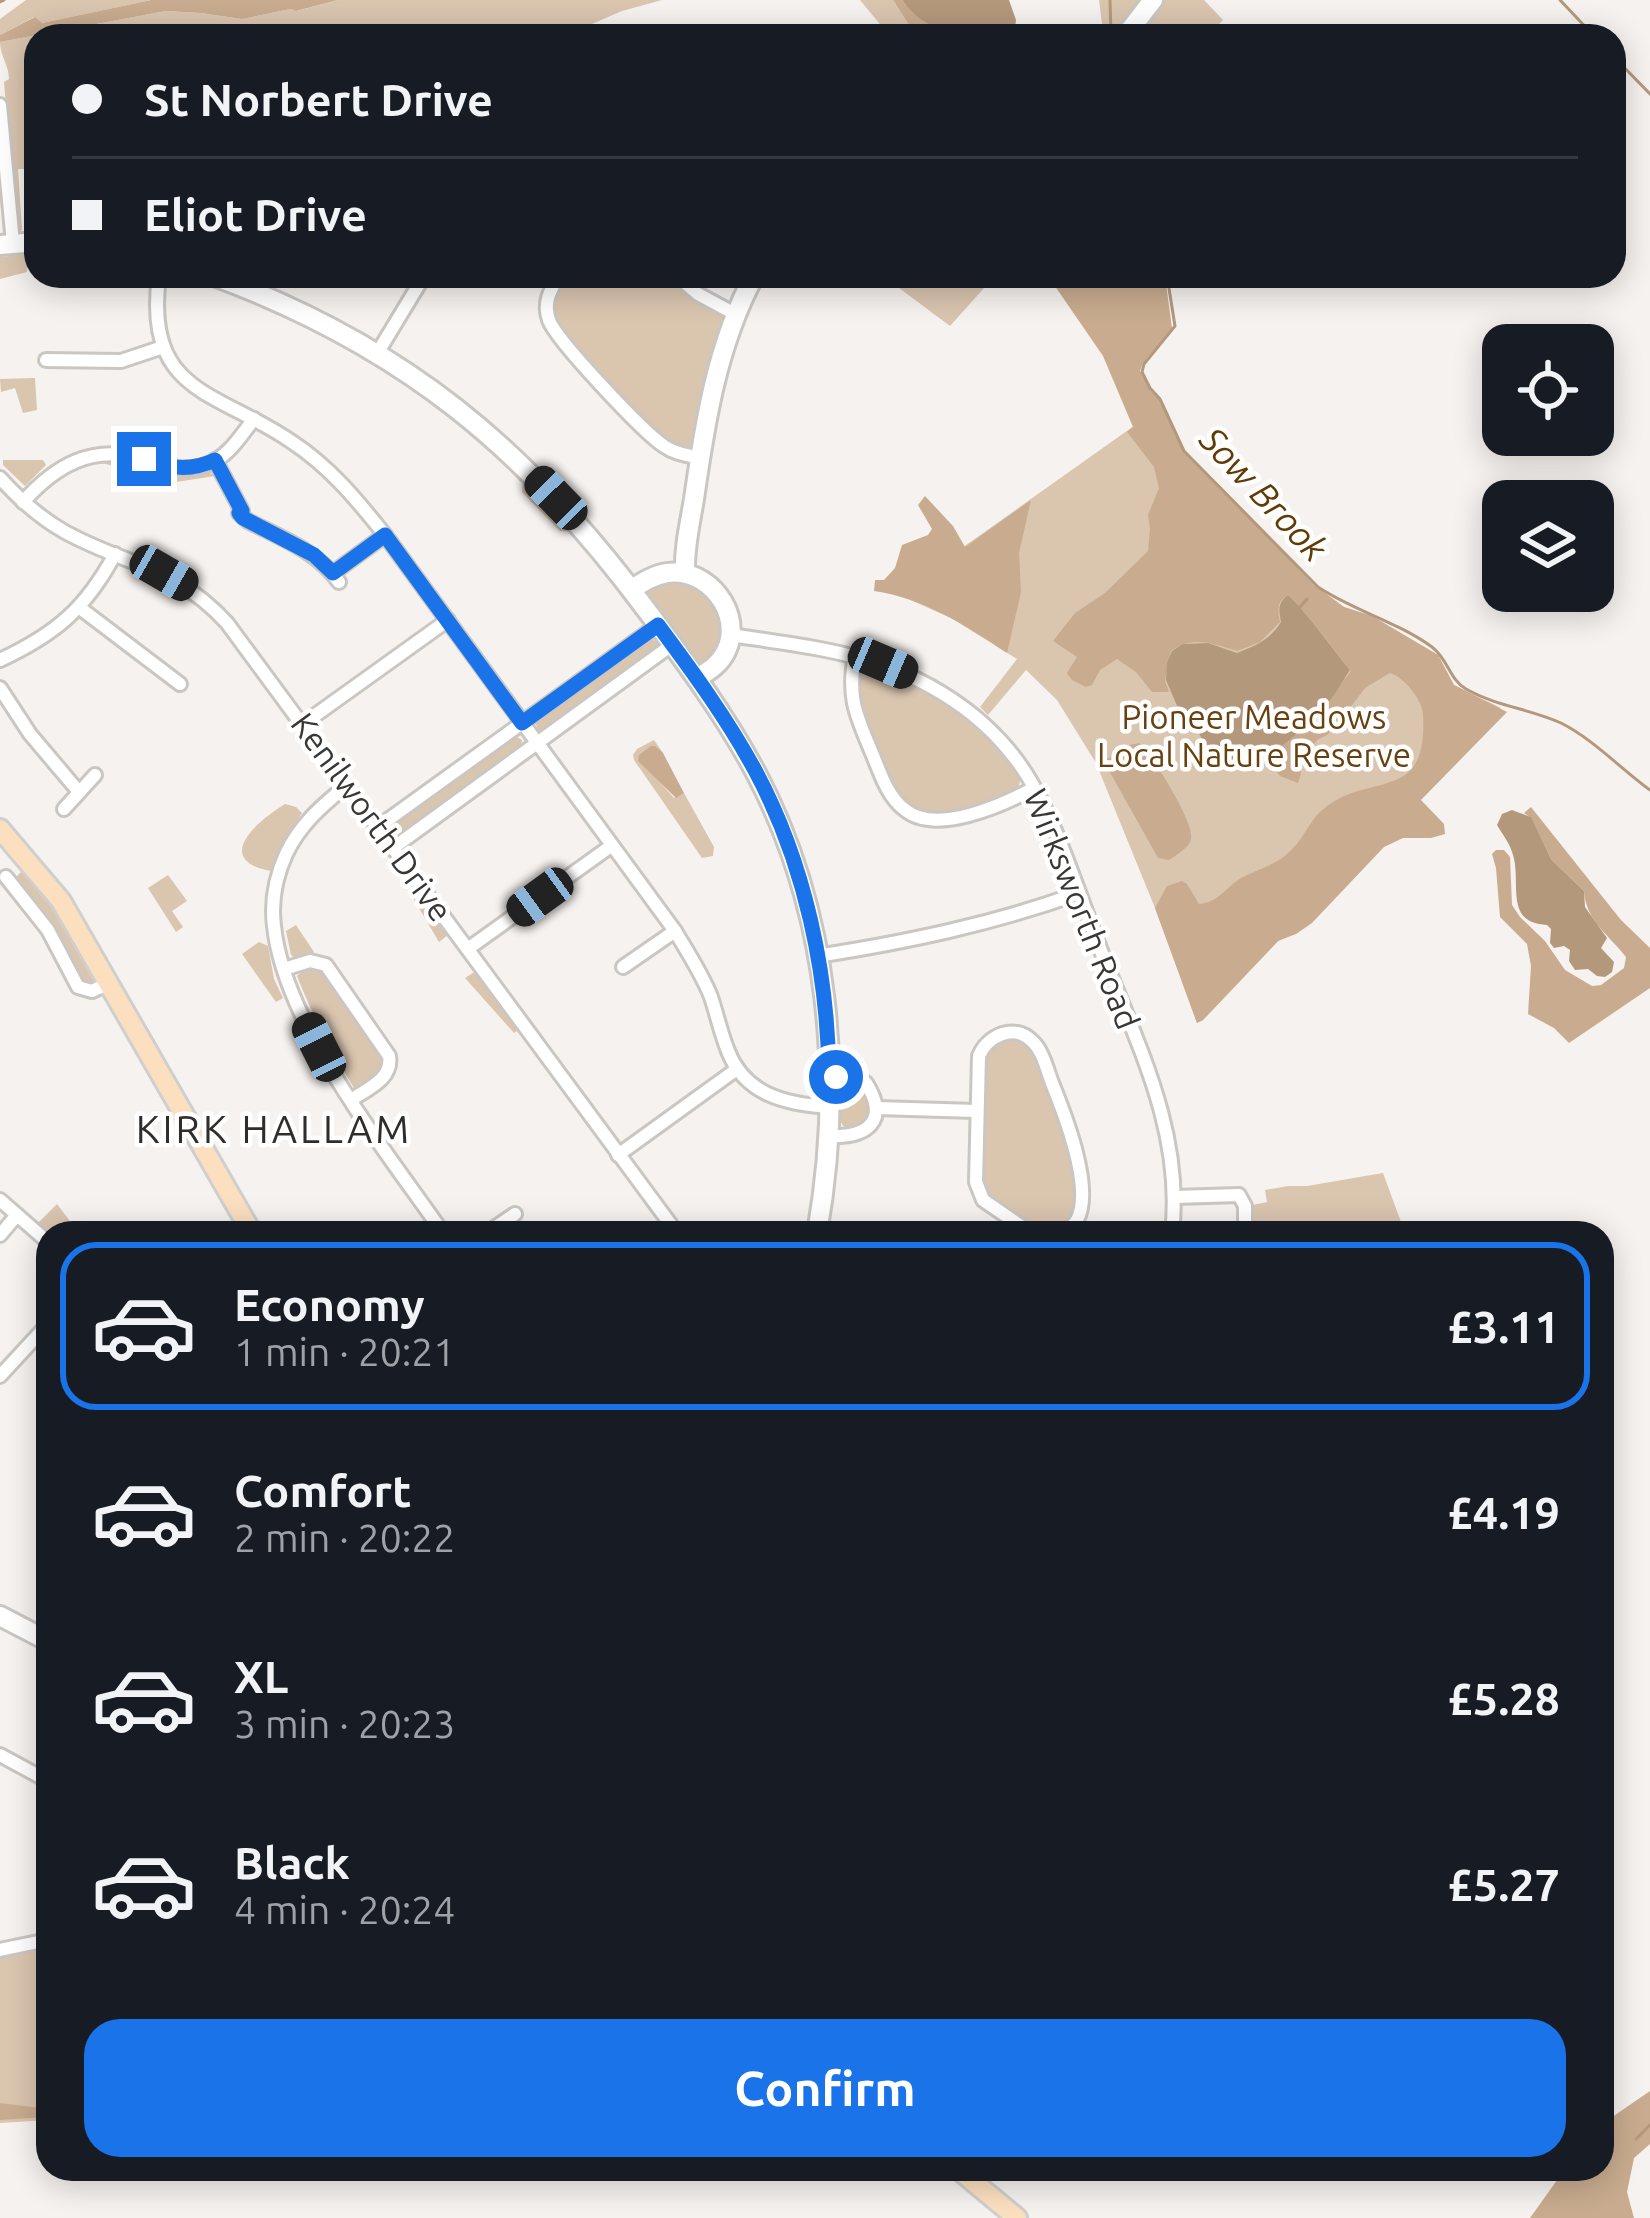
<!DOCTYPE html>
<html lang="en">
<head>
<meta charset="utf-8">
<style>
  body { margin:0; font-family:Ubuntu,sans-serif; background:#242831; color:#f1f3f6; height:100vh; display:flex; flex-direction:column; font-size:45px; white-space:nowrap }
  * { box-sizing:border-box; margin:0 }
  p { font-size:39px; color:#9ea1a6 }
  .icon { flex:none; width:66px; height:66px; fill:none; stroke:currentColor; stroke-width:2; stroke-linecap:round; stroke-linejoin:round }
  .map { position:relative; flex:1; overflow:hidden }
  .details { position:absolute; left:36px; top:1221px; width:1578px; height:960px; display:flex; flex-direction:column; background:#171b24; border-radius:36px; box-shadow:0 6px 30px #0003 }
  .details>* { flex:none }
  .hud { position:absolute; left:24px; top:24px; width:1602px; height:264px; border-radius:36px; box-shadow:0 6px 30px #0003; display:grid; align-content:center; height:264px; padding:0 48px; background:#171b24 }
  .controls { position:absolute; left:1482px; top:324px; display:grid; gap:24px }
  .controls a { display:grid; place-items:center; width:132px; height:132px; border-radius:24px; background:#171b24; box-shadow:0 6px 30px #0003; font-size:60px }
  .end { position:absolute; width:54px; height:54px; margin:-27px; border:15px solid #1a73e8; background:#fff; box-shadow:0 0 0 6px #fff }
  .from { border-radius:50% }
  .car { position:absolute; width:36px; height:72px; margin:-36px -18px; border-radius:15px; box-shadow:0 0 9px 3px #0007; background:linear-gradient(#222 24%,#8ab4d8 0 40%,#222 0 76%,#8ab4d8 0 86%,#222 0) }
  .hud b { display:flex; align-items:center; gap:42px; height:114px; font-size:45px }
  .hud b+b { border-top:3px solid #363941 }
  .hud i { width:30px; height:30px; background:#f1f3f6 }
  ul { padding:21px 0 0; list-style:none }
  li { display:flex; align-items:center; gap:36px; height:168px; margin:0 24px 18px; padding:0 24px; border:6px solid transparent; border-radius:36px }
  li div { flex:1 }
  li b { display:block; font-size:45px }
  li em { font-style:normal; font-weight:700 }
  li.on { border-color:#1a73e8 }
  li>.icon { width:108px; height:108px; stroke-width:1.5 }
  .cta { display:flex; gap:24px; margin-top:auto; padding:24px 48px }
  .cta a { flex:1; height:138px; border-radius:36px; background:#1a73e8; color:#fff; font-size:48px; font-weight:700; line-height:138px; text-align:center }
  .map>svg:first-child { display:block }
</style>
</head>
<body>
<div class="map">
<svg width="1650" height="2218" viewBox="0 0 1650 2218">
  <rect width="100%" height="100%" fill="#f6f2ef"/>
  <g fill="#dac5af">
    <polygon points="26,0 151,0 42,23 34,17 0,35 0,19"/>
    <path d="M 338,0 L 662,0 L 622,11 L 564,36 L 36,36 L 36,169 L 18,169 L 22,230 L 17,230 L 12,174 L 14,169 L 11,168 L 4,82 L 9,79 C 9,65 0,56 0,42 L 166,11 L 200,13 L 242,19 L 291,9 L 297,11 Z"/>
    <polygon points="860,0 893,0 916,36 885,36 879,23"/>
    <polygon points="1099,0 1144,0 1115,36 1106,33 1102,24"/>
    <polygon points="1165,0 1204,0 1223,20 1208,36 1135,36"/>
    <polygon points="29,254 27,272 0,279 0,257"/>
    <path d="M 563,276 L 670,276 L 722,315 L 724,327 C 702,361 700,409 693,448 L 687,451 L 677,450 L 657,436 L 561,334 C 547,308 549,301 563,276 Z"/>
    <polygon points="883,276 993,276 993,278 950,326"/>
    <polygon points="35,378 37,410 23,413 15,388 1,392 0,379"/>
    <polygon points="1162,406 1184,451 1314,585 1344,607 1372,616 1438,655 1454,685 1501,708 1203,1020 1197,1023 1155,908 1096,763 1057,700 1026,670 988,715 980,707 1017,659 951,618 897,594"/>
    <polygon points="110,458 205,470 215,476 176,482 98,462 98,459"/>
    <polygon points="3,460 43,460 46,465 25,486 3,465"/>
    <polygon points="523,478 574,532 560,531 522,492"/>
    <polygon points="691,579 724,613 723,647 705,665 692,662 647,597 646,592 655,581"/>
    <polygon points="649,638 657,642 658,648 547,731 538,730 535,722 537,717"/>
    <path d="M 872,665 C 887,669 901,678 915,685 C 957,707 995,735 1021,776 L 1018,790 L 1008,797 L 965,811 L 937,815 L 924,815 L 900,802 L 856,709 L 858,673 Z"/>
    <polygon points="512,734 522,740 521,749 406,832 398,829 396,820"/>
    <polygon points="654,740 663,753 649,770 674,798 684,793 714,847 713,856 702,858 634,760 633,755 637,749"/>
    <path d="M 285,804 L 296,807 L 302,813 L 282,843 L 271,871 C 212,860 257,821 285,804 Z"/>
    <path d="M 22,871 C 54,897 76,943 96,979 L 94,985 L 83,985 L 51,927 L 16,883 L 15,878 Z"/>
    <polygon points="168,875 187,901 172,911 183,927 176,932 148,888"/>
    <polygon points="415,888 449,934 439,942 409,891"/>
    <polygon points="296,925 314,952 297,960 291,955 286,931"/>
    <polygon points="259,942 268,946 274,979 283,998 276,1002 242,954"/>
    <path d="M 307,967 L 324,969 L 365,1035 C 380,1043 383,1054 385,1070 L 359,1090 L 354,1088 C 331,1052 313,1016 297,976 Z"/>
    <polygon points="476,971 518,1030 514,1033 465,978"/>
    <path d="M 1005,1038 C 1016,1039 1022,1038 1030,1047 C 1048,1067 1086,1184 1077,1210 C 1074,1218 1065,1225 1059,1232 L 1033,1230 L 987,1199 L 979,1173 L 985,1052 Z"/>
    <path d="M 852,1083 C 874,1094 877,1118 854,1130 L 843,1126 L 839,1118 L 838,1092 L 845,1084 Z"/>
    <polygon points="1383,1173 1405,1233 1254,1233 1248,1206 1267,1202 1265,1190 1288,1186 1307,1186"/>
    <polygon points="57,1204 79,1233 48,1234 37,1224"/>
    <polygon points="48,1946 48,2120 0,2123 0,1957"/>
  </g>
  <g fill="#c9ac8f">
    <polygon points="151,0 338,0 296,11 291,9 242,19 200,13 166,11 0,42 0,35 35,17 42,23"/>
    <path d="M 893,0 L 902,0 C 917,20 940,30 964,36 L 916,36 Z"/>
    <path d="M 1048,276 L 1165,276 L 1172,328 L 1143,363 L 1140,371 L 1151,391 L 1159,399 L 1184,451 L 1314,585 L 1344,607 L 1372,616 L 1438,655 L 1454,685 L 1507,712 L 1421,800 L 1444,824 L 1445,834 L 1431,838 L 1403,838 L 1384,847 L 1312,923 L 1296,934 L 1278,941 L 1203,1020 L 1197,1023 L 1155,908 L 1167,886 L 1182,881 L 1187,884 L 1199,904 C 1219,903 1228,884 1245,876 C 1263,867 1279,864 1293,848 C 1304,837 1310,821 1321,811 C 1368,769 1428,807 1423,715 C 1422,699 1405,678 1390,673 L 1365,688 L 1341,720 L 1327,735 L 1317,740 L 1300,763 L 1301,774 L 1298,783 L 1280,776 L 1263,756 C 1291,743 1290,738 1310,718 C 1325,703 1338,688 1351,671 C 1330,645 1312,618 1288,595 C 1276,602 1278,610 1280,622 L 1260,642 L 1237,651 C 1213,644 1194,635 1171,651 L 1165,681 L 1169,692 L 1152,692 L 1136,672 L 1117,659 L 1100,670 L 1092,685 L 1086,687 L 1072,680 L 1067,673 L 1077,657 L 1053,641 L 1075,613 L 1105,593 L 1148,551 L 1150,529 L 1148,515 L 1159,488 L 1154,467 L 1127,432 L 1133,427 L 1103,356 Z"/>
    <path d="M 925,496 L 953,526 L 965,547 L 1031,500 L 1019,553 L 1021,592 L 1007,653 C 967,626 923,598 874,591 L 875,580 L 884,580 L 895,568 L 902,545 L 928,535 L 932,529 L 918,505 Z"/>
    <path d="M 1139,743 L 1145,748 C 1156,764 1194,821 1191,839 C 1189,848 1176,855 1169,860 L 1158,858 L 1107,767 L 1107,759 L 1130,745 Z"/>
    <polygon points="651,746 655,746 663,753 684,793 676,798 638,761 639,755"/>
    <path d="M 1531,807 L 1621,920 L 1650,948 L 1650,988 L 1569,1043 L 1554,1028 L 1528,1014 L 1531,966 L 1527,944 L 1500,917 L 1496,868 L 1492,854 L 1496,850 L 1504,850 L 1510,857 L 1512,905 L 1520,917 L 1545,941 L 1565,970 L 1592,986 L 1601,985 L 1624,968 L 1626,957 C 1609,935 1586,921 1584,891 L 1551,859 L 1531,818 L 1524,813 Z"/>
    <polygon points="1650,2091 1650,2144 1634,2158 1627,2192 1634,2218 1530,2218 1565,2169 1602,2169 1602,2124"/>
    <polygon points="0,2103 48,2109 48,2117 0,2120"/>
  </g>
  <g fill="#b4987c">
    <path d="M 902,0 L 1009,0 L 1016,20 L 1014,36 C 972,37 929,38 902,0 Z"/>
    <path d="M 1288,595 C 1311,617 1329,645 1350,670 C 1341,683 1333,699 1322,709 C 1313,718 1315,712 1307,722 C 1286,748 1260,763 1225,760 L 1203,741 L 1188,712 L 1178,708 L 1166,680 L 1167,663 L 1172,651 L 1183,644 L 1208,643 L 1237,653 C 1255,646 1270,640 1281,622 C 1279,611 1277,603 1288,595 Z"/>
    <path d="M 1512,810 L 1531,817 L 1551,859 L 1584,891 L 1585,907 L 1607,938 L 1601,948 L 1614,962 L 1612,972 L 1605,977 L 1597,976 L 1588,969 L 1575,970 L 1569,961 L 1570,950 L 1564,946 L 1554,948 L 1550,943 L 1551,929 L 1547,925 C 1502,923 1523,880 1512,852 C 1509,842 1502,834 1497,825 L 1502,814 Z"/>
  </g>
  <g fill="none" stroke-linecap="round" stroke-linejoin="round">
    <g stroke="#b4987c" stroke-width="3">
      <polyline points="1110,0 1111,36"/>
      <polyline points="1560,0 1594,36"/>
      <polyline points="0,2 4,0"/>
      <polyline points="1614,57 1650,94"/>
      <path d="M 1167,276 L 1175,326 L 1144,364 L 1142,372 L 1150,388 L 1160,399 L 1184,451 L 1318,587 C 1354,611 1396,621 1432,647 C 1448,659 1449,679 1466,689 C 1496,706 1530,709 1561,723 C 1593,739 1621,769 1650,790"/>
      <polyline points="1300,607 1307,599"/>
      <polyline points="1636,2139 1650,2125"/>
    </g>
    <defs>
      <g id="street">
        <polyline points="0,105 13,243"/>
        <path d="M 159,276 C 144,394 216,390 292,442 C 330,467 357,500 385,535 L 675,931 C 688,953 702,974 711,997 C 717,1015 721,1034 728,1051 C 745,1095 786,1104 828,1107"/>
        <path d="M 559,276 C 550,290 543,303 549,320 C 556,340 644,433 664,446 C 675,454 688,455 700,458"/>
        <polyline points="677,276 698,294 735,314"/>
        <polyline points="378,352 424,276"/>
        <polyline points="46,360 121,361 163,347"/>
        <polyline points="215,460 242,511"/>
        <path d="M 0,478 C 19,499 40,518 65,532 C 127,566 175,566 227,623 L 677,1233"/>
        <path d="M 23,502 C 55,466 92,444 141,459 C 167,466 189,475 215,461 C 232,451 242,434 254,419"/>
        <path d="M 239,513 L 248,521 C 281,538 317,551 339,582"/>
        <polyline points="333,573 385,535"/>
        <polyline points="80,608 180,684"/>
        <path d="M 731,635 C 816,648 892,654 964,708 C 990,727 1015,754 1031,782 C 1060,832 1077,890 1098,943 C 1134,1038 1184,1129 1172,1233"/>
        <path d="M 855,656 C 847,697 856,715 872,753 C 880,772 887,796 904,809 C 935,836 1003,805 1034,788"/>
        <path d="M 0,660 C 56,634 86,608 115,554"/>
        <polyline points="0,688 30,734 79,792"/>
        <polyline points="303,724 448,620"/>
        <path d="M 347,785 C 323,805 300,824 286,854 C 276,876 271,902 274,926 C 284,1025 387,1152 443,1233"/>
        <polyline points="64,809 95,775"/>
        <polyline points="378,827 658,625"/>
        <polyline points="393,848 673,644"/>
        <polyline points="6,877 48,930 78,987 92,991 109,983"/>
        <polyline points="469,948 611,846"/>
        <path d="M 817,956 C 907,942 993,924 1079,893"/>
        <polyline points="623,967 675,931"/>
        <path d="M 284,969 L 310,961 L 326,965 L 389,1056 C 393,1079 367,1089 351,1100"/>
        <polyline points="877,1108 976,1111"/>
        <path d="M 828,1136 C 867,1138 890,1121 866,1083 L 854,1077 L 829,1077"/>
        <polyline points="618,1155 737,1069"/>
        <polyline points="1175,1197 1239,1195 1245,1206 1245,1233"/>
        <polyline points="0,1200 48,1242"/>
        <polyline points="487,1233 515,1214"/>
        <path d="M 1031,1233 L 983,1200 L 976,1182 L 979,1056 C 987,1036 1014,1023 1032,1041 C 1043,1051 1047,1070 1052,1083 C 1065,1115 1094,1188 1077,1220 C 1074,1225 1068,1229 1064,1233"/>
        <polyline points="0,1235 17,1215"/>
        <polyline points="0,1376 48,1324"/>
        <polyline points="0,1755 48,1781"/>
        <polyline points="0,1950 48,1940"/>
      </g>
      <g id="secondary">
        <polyline points="1125,36 1153,0"/>
        <polyline points="0,245 36,242"/>
        <path d="M 214,276 C 403,346 526,448 645,608 C 685,661 725,715 756,773 C 830,913 844,1080 817,1233"/>
        <path d="M 685,572 C 684,548 690,523 694,499 C 705,422 717,345 754,276"/>
        <path d="M 632,589 C 643,582 654,575 667,573 C 708,567 744,614 726,651 C 720,664 709,671 697,678"/>
        <polyline points="0,1616 48,1641"/>
      </g>
      <g id="primary">
        <polyline points="0,829 61,901 252,1233"/>
        <polyline points="958,2169 1017,2218"/>
      </g>
    </defs>
    <use href="#street" stroke="#cac7c3" stroke-width="18"/>
    <use href="#secondary" stroke="#cac7c3" stroke-width="24"/>
    <use href="#primary" stroke="#cfcfcf" stroke-width="24"/>
    <use href="#street" stroke="#fff" stroke-width="12"/>
    <use href="#secondary" stroke="#fff" stroke-width="18"/>
    <use href="#primary" stroke="#fcdfbf" stroke-width="18"/>
  </g>
  <g fill="none" stroke-linecap="round" stroke-linejoin="round">
    <path stroke="#1a73e8" stroke-width="15" d="M 144,459 C 170,468 189,472 215,460 L 242,511 L 239,513 L 243,518 L 314,555 L 333,573 L 385,535 L 522,723 L 658,625 C 693,672 728,720 756,772 C 805,864 828,973 829,1077 L 836,1077"/>
  </g>
  <g text-anchor="middle" stroke-width="9" stroke-linejoin="round" paint-order="stroke">
    <g font-size="33" fill="#68410f" stroke="#fff">
      <text x="1254" y="729">Pioneer Meadows<tspan x="1254" dy="38">Local Nature Reserve</tspan></text>
    </g>
    <g font-size="33" fill="#393736" stroke="#fff">
      <text transform="translate(372 817) rotate(54)" y="12">Kenilworth Drive</text>
      <text transform="translate(1082 909) rotate(68)" y="12">Wirksworth Road</text>
    </g>
    <g font-size="36" font-style="italic" fill="#613b05" stroke="#fff">
      <text transform="translate(1264 494) rotate(47)" y="13">Sow Brook</text>
    </g>
    <g font-size="39" letter-spacing="3" fill="#302e2b" stroke="#fff">
      <text x="274" y="1143">KIRK HALLAM</text>
    </g>
  </g>
</svg>
<div class="controls">
<a><svg class="icon" aria-label="locate" viewBox="0 0 24 24"><circle cx="12" cy="12" r="6"/><path d="M12 2v4M12 18v4M2 12h4M18 12h4"/></svg></a>
<a><svg class="icon" aria-label="layers" viewBox="0 0 24 24"><path d="M12 4l9 5-9 5-9-5zM3 14l9 5 9-5"/></svg></a>
</div>
<i class="end from" style="left:836px;top:1077px"></i>
<i class="end" style="left:144px;top:459px"></i>
<i class="car" style="left:556px;top:498px;rotate:316deg"></i>
<i class="car" style="left:164px;top:573px;rotate:120deg"></i>
<i class="car" style="left:883px;top:663px;rotate:113deg"></i>
<i class="car" style="left:540px;top:897px;rotate:234deg"></i>
<i class="car" style="left:319px;top:1047px;rotate:333deg"></i>
<div class="hud">
<b><i class="from"></i>St Norbert Drive</b>
<b><i></i>Eliot Drive</b>
</div>
<section class="details">
<ul>
<li class="on"><svg class="icon" aria-label="car" viewBox="0 0 24 24"><path d="M5 17H2v-5l4-1 3-4h7l3 4 3 1v5h-3M9 17h6M6 11h13"/><circle cx="7" cy="17" r="2"/><circle cx="17" cy="17" r="2"/></svg><div><b>Economy</b><p>1 min · 20:21</p></div><em>£3.11</em></li>
<li><svg class="icon" aria-label="car" viewBox="0 0 24 24"><path d="M5 17H2v-5l4-1 3-4h7l3 4 3 1v5h-3M9 17h6M6 11h13"/><circle cx="7" cy="17" r="2"/><circle cx="17" cy="17" r="2"/></svg><div><b>Comfort</b><p>2 min · 20:22</p></div><em>£4.19</em></li>
<li><svg class="icon" aria-label="car" viewBox="0 0 24 24"><path d="M5 17H2v-5l4-1 3-4h7l3 4 3 1v5h-3M9 17h6M6 11h13"/><circle cx="7" cy="17" r="2"/><circle cx="17" cy="17" r="2"/></svg><div><b>XL</b><p>3 min · 20:23</p></div><em>£5.28</em></li>
<li><svg class="icon" aria-label="car" viewBox="0 0 24 24"><path d="M5 17H2v-5l4-1 3-4h7l3 4 3 1v5h-3M9 17h6M6 11h13"/><circle cx="7" cy="17" r="2"/><circle cx="17" cy="17" r="2"/></svg><div><b>Black</b><p>4 min · 20:24</p></div><em>£5.27</em></li>
</ul>
<div class="cta"><a>Confirm</a></div>
</section>
</div>
</body>
</html>
